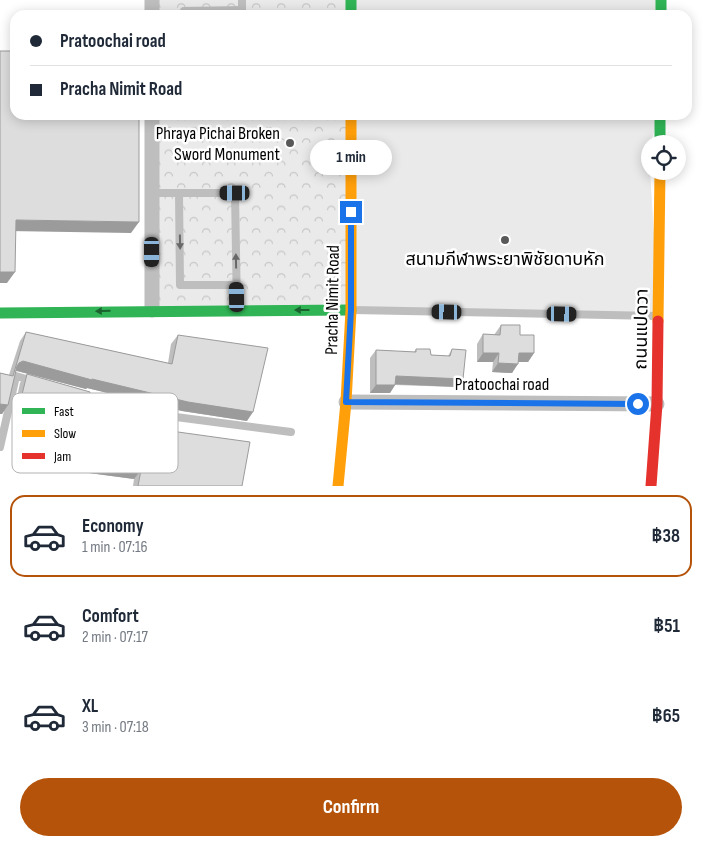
<!DOCTYPE html>
<html lang="en">
<head>
<meta charset="utf-8">
<style>
  body { margin:0; font-family:"Sofia Sans Condensed","Noto Sans Thai",sans-serif; background:#f2f2f3; color:#1f2937; height:100vh; display:flex; flex-direction:column; font-size:19px; white-space:nowrap }
  * { box-sizing:border-box; margin:0 }
  p { font-size:16px; color:#747a83 }
  .icon { flex:none; width:28px; height:28px; fill:none; stroke:currentColor; stroke-width:2; stroke-linecap:round; stroke-linejoin:round }
  .map { position:relative; height:486px; overflow:hidden }
  .sheet { display:flex; flex-direction:column; background:#fff; flex:1 }
  .sheet>* { flex:none }
  .top-card { position:absolute; left:10px; top:10px; width:682px; height:110px; border-radius:15px; box-shadow:0 2px 12px #0003; display:grid; align-content:center; height:110px; padding:0 20px; background:#fff }
  .tools { position:absolute; left:641px; top:135px; display:grid; gap:10px }
  .tools a { display:grid; place-items:center; width:45px; height:45px; border-radius:50%; background:#fff; box-shadow:0 2px 12px #0003; font-size:25px }
  .end { position:absolute; width:22px; height:22px; margin:-11px; border:6px solid #1a73e8; background:#fff; box-shadow:0 0 0 2px #fff }
  .from { border-radius:50% }
  .bubble { position:absolute; height:35px; border-radius:18px; background:#fff; box-shadow:0 2px 12px #0003; font-size:16px; font-weight:700; line-height:35px; text-align:center }
  .car { position:absolute; width:15px; height:30px; margin:-15px -8px; border-radius:6px; box-shadow:0 0 4px 1px #0007; background:linear-gradient(#222 24%,#8ab4d8 0 40%,#222 0 76%,#8ab4d8 0 86%,#222 0) }
  .top-card b { display:flex; align-items:center; gap:18px; height:48px; font-size:19px }
  .top-card b+b { border-top:1px solid #e0e1e3 }
  .top-card i { width:12px; height:12px; background:#1f2937 }
  ul { padding:9px 0 0; list-style:none }
  li { display:flex; align-items:center; gap:15px; height:82px; margin:0 10px 8px; padding:0 10px; border:2px solid transparent; border-radius:15px }
  li div { flex:1 }
  li b { display:block; font-size:19px }
  li em { font-style:normal; font-weight:700 }
  li.active { border-color:#b45309 }
  li>.icon { width:45px; height:45px; stroke-width:1.5 }
  .primary-button { display:flex; gap:10px; margin-top:auto; padding:10px 20px }
  .primary-button a { flex:1; height:58px; border-radius:30px; background:#b45309; color:#fff; font-size:20px; font-weight:700; line-height:58px; text-align:center }
  .map>svg:first-child { display:block }
</style>
</head>
<body>
<div class="map">
<svg width="702" height="486" viewBox="0 0 702 486">
  <defs>
    <pattern id="forest-crowns" width="20" height="18" patternUnits="userSpaceOnUse" patternTransform="scale(1.25)"><rect width="20" height="18" fill="#eaeaea"/><path d="M2 6a3 3 0 1 1 6 0M12 15a3 3 0 1 1 6 0" fill="none" stroke="#c7c7c7"/></pattern>
  </defs>
  <rect width="100%" height="100%" fill="#fff"/>
  <g fill="url(#forest-crowns)">
    <rect x="152" y="0" width="199" height="15"/>
    <rect x="152" y="115" width="199" height="195"/>
  </g>
  <g fill="#eaeaea">
    <rect x="351" y="0" width="310" height="15"/>
    <polygon points="351,115 660,115 650,144 650,171 659,316 351,310"/>
  </g>
  <g fill="none" stroke-linecap="round" stroke-linejoin="round">
    <g stroke="#bebebe" stroke-width="8">
      <polyline points="242,13 242,0"/>
      <polyline points="184,15 184,11 242,10"/>
      <polyline points="152,193 235,193 237,310"/>
      <polyline points="179,193 180,285 237,285"/>
      <polyline points="353,310 657,316"/>
      <polyline points="80,394 153,414 291,432"/>
      <polyline points="0,447 16,376 33,381"/>
    </g>
    <g stroke="#bebebe" stroke-width="15">
      <polyline points="152,15 152,0"/>
      <polyline points="152,310 152,115"/>
      <polyline points="346,402 657,404"/>
    </g>
    <g stroke="#30b455" stroke-width="11">
      <polyline points="351,0 351,15"/>
      <polyline points="661,0 661,15"/>
      <polyline points="660,115 660,144"/>
      <polyline points="0,313 351,310"/>
    </g>
    <g stroke="#ff9f0a" stroke-width="11">
      <polyline points="658,321 660,171"/>
      <polyline points="338,486 346,402 351,310 351,115"/>
    </g>
    <polyline stroke="#e5322d" stroke-width="11" points="651,486 657,404 658,321"/>
  </g>
  <g fill="#bebebe">
    <polygon points="501,325 520,335 534,353 528,362 518,362 512,373 492,372 493,362 477,362 477,344 483,334 494,335"/>
    <polygon points="26,332 168,363 171,344 178,335 247,421 182,411 87,388 86,389 17,371 16,371 8,405 2,414 0,414 0,373 9,375 20,341"/>
    <polygon points="416,349 431,355 448,356 452,349 457,387 395,385 390,393 370,393 370,358 376,350 414,352"/>
    <polygon points="27,374 142,427 242,486 133,486 134,479 74,471 82,432 21,423 22,417 13,416 20,383"/>
  </g>
  <g fill="#9b9b9b">
    <polygon points="16,220 139,222 131,233 8,231"/>
    <polygon points="0,272 15,272 7,283 0,283"/>
    <polygon points="483,353 499,353 493,362 477,362"/>
    <polygon points="519,353 534,353 528,362 513,362"/>
    <polygon points="23,361 92,379 253,412 247,421 182,411 87,388 86,389 17,371 14,371 19,363"/>
    <polygon points="498,363 518,364 512,373 492,372"/>
    <polygon points="396,376 463,379 457,387 390,384"/>
    <polygon points="376,385 395,385 390,393 370,393"/>
    <polygon points="0,404 8,405 2,414 0,414"/>
    <polygon points="19,407 28,408 22,417 13,416"/>
    <polygon points="27,414 89,423 82,432 21,423"/>
    <polygon points="81,462 141,470 134,479 74,471"/>
  </g>
  <g fill="#ddd" stroke="#9b9b9b">
    <polygon points="0,51 15,51 15,115 139,115 139,222 16,220 15,272 0,272"/>
    <polygon points="501,325 520,325 520,335 534,335 534,353 519,353 518,364 498,363 499,353 483,353 483,334 500,335"/>
    <polygon points="26,332 172,364 178,335 268,348 253,412 188,402 92,379 92,380 23,361 19,363 17,366 8,405 0,404 0,373 13,376"/>
    <polygon points="416,349 430,349 431,355 450,356 452,349 466,350 463,379 396,376 395,385 376,385 376,350 416,352"/>
    <polygon points="27,374 90,392 88,402 145,411 142,427 250,442 242,486 138,486 141,470 81,462 89,423 27,414 28,408 19,407"/>
  </g>
  <defs><path id="oneway-solid" d="M-6-.8H1V-3.2L6.5 0L1 3.2V.8H-6Z" transform="scale(1.25)"/></defs>
  <g fill="#686868">
    <use href="#oneway-solid" transform="translate(180 242) rotate(89)"/>
    <use href="#oneway-solid" transform="translate(236 261) rotate(-91)"/>
  </g>
  <g fill="#1a632f">
    <use href="#oneway-solid" transform="translate(302 310) rotate(180)"/>
    <use href="#oneway-solid" transform="translate(103 311) rotate(179)"/>
  </g>
  <g fill="none" stroke-linecap="round" stroke-linejoin="round">
    <polyline stroke="#1a73e8" stroke-width="6" points="351,212 351,310 346,402 638,404"/>
  </g>
  <g fill="#595959" stroke="#fff" stroke-width="2">
    <circle cx="290" cy="143" r="5"/>
    <circle cx="505" cy="240" r="5"/>
  </g>
  <g text-anchor="middle" stroke-width="5" stroke-linejoin="round" paint-order="stroke">
    <g font-size="18" fill="#000" stroke="#fff" text-anchor="end">
      <text x="280" y="139">Phraya Pichai Broken<tspan x="280" dy="21">Sword Monument</tspan></text>
      <text x="505" y="265" text-anchor="middle">สนามกีฬาพระยาพิชัยดาบหัก</text>
    </g>
    <g font-size="18" fill="#000" stroke="#fff">
      <text transform="translate(332 300) rotate(-89)" y="6">Pracha Nimit Road</text>
      <text transform="translate(641 329) rotate(-89)" y="6">ถนนแปดวา</text>
      <text x="502" y="390">Pratoochai road</text>
    </g>
  </g>
  <rect x="12" y="393" width="166" height="80" rx="8" fill="#fff" stroke="#b2b2b2" stroke-width="1"/>
  <rect x="22" y="408" width="23" height="6" fill="#30b455"/>
  <rect x="22" y="430" width="23" height="7" fill="#ff9f0a"/>
  <rect x="22" y="453" width="23" height="6" fill="#e5322d"/>
  <g font-size="14" fill="#000">
    <text x="54" y="416">Fast</text>
    <text x="54" y="438">Slow</text>
    <text x="54" y="461">Jam</text>
  </g>
</svg>
<div class="tools">
<a><svg class="icon" aria-label="locate" viewBox="0 0 24 24"><circle cx="12" cy="12" r="6"/><path d="M12 2v4M12 18v4M2 12h4M18 12h4"/></svg></a>
</div>
<i class="end from" style="left:638px;top:404px"></i>
<i class="end" style="left:351px;top:212px"></i>
<div class="bubble" style="left:310px;top:140px;width:82px">1 min</div>
<i class="car" style="left:235px;top:193px;rotate:270deg"></i>
<i class="car" style="left:152px;top:252px;rotate:180deg"></i>
<i class="car" style="left:237px;top:297px;rotate:359deg"></i>
<i class="car" style="left:447px;top:312px;rotate:271deg"></i>
<i class="car" style="left:562px;top:314px;rotate:91deg"></i>
<div class="top-card">
<b><i class="from"></i>Pratoochai road</b>
<b><i></i>Pracha Nimit Road</b>
</div>
</div>
<section class="sheet">
<ul>
<li class="active"><svg class="icon" aria-label="car" viewBox="0 0 24 24"><path d="M5 17H2v-5l4-1 3-4h7l3 4 3 1v5h-3M9 17h6M6 11h13"/><circle cx="7" cy="17" r="2"/><circle cx="17" cy="17" r="2"/></svg><div><b>Economy</b><p>1 min · 07:16</p></div><em>฿38</em></li>
<li><svg class="icon" aria-label="car" viewBox="0 0 24 24"><path d="M5 17H2v-5l4-1 3-4h7l3 4 3 1v5h-3M9 17h6M6 11h13"/><circle cx="7" cy="17" r="2"/><circle cx="17" cy="17" r="2"/></svg><div><b>Comfort</b><p>2 min · 07:17</p></div><em>฿51</em></li>
<li><svg class="icon" aria-label="car" viewBox="0 0 24 24"><path d="M5 17H2v-5l4-1 3-4h7l3 4 3 1v5h-3M9 17h6M6 11h13"/><circle cx="7" cy="17" r="2"/><circle cx="17" cy="17" r="2"/></svg><div><b>XL</b><p>3 min · 07:18</p></div><em>฿65</em></li>
</ul>
<div class="primary-button"><a>Confirm</a></div>
</section>
</body>
</html>
